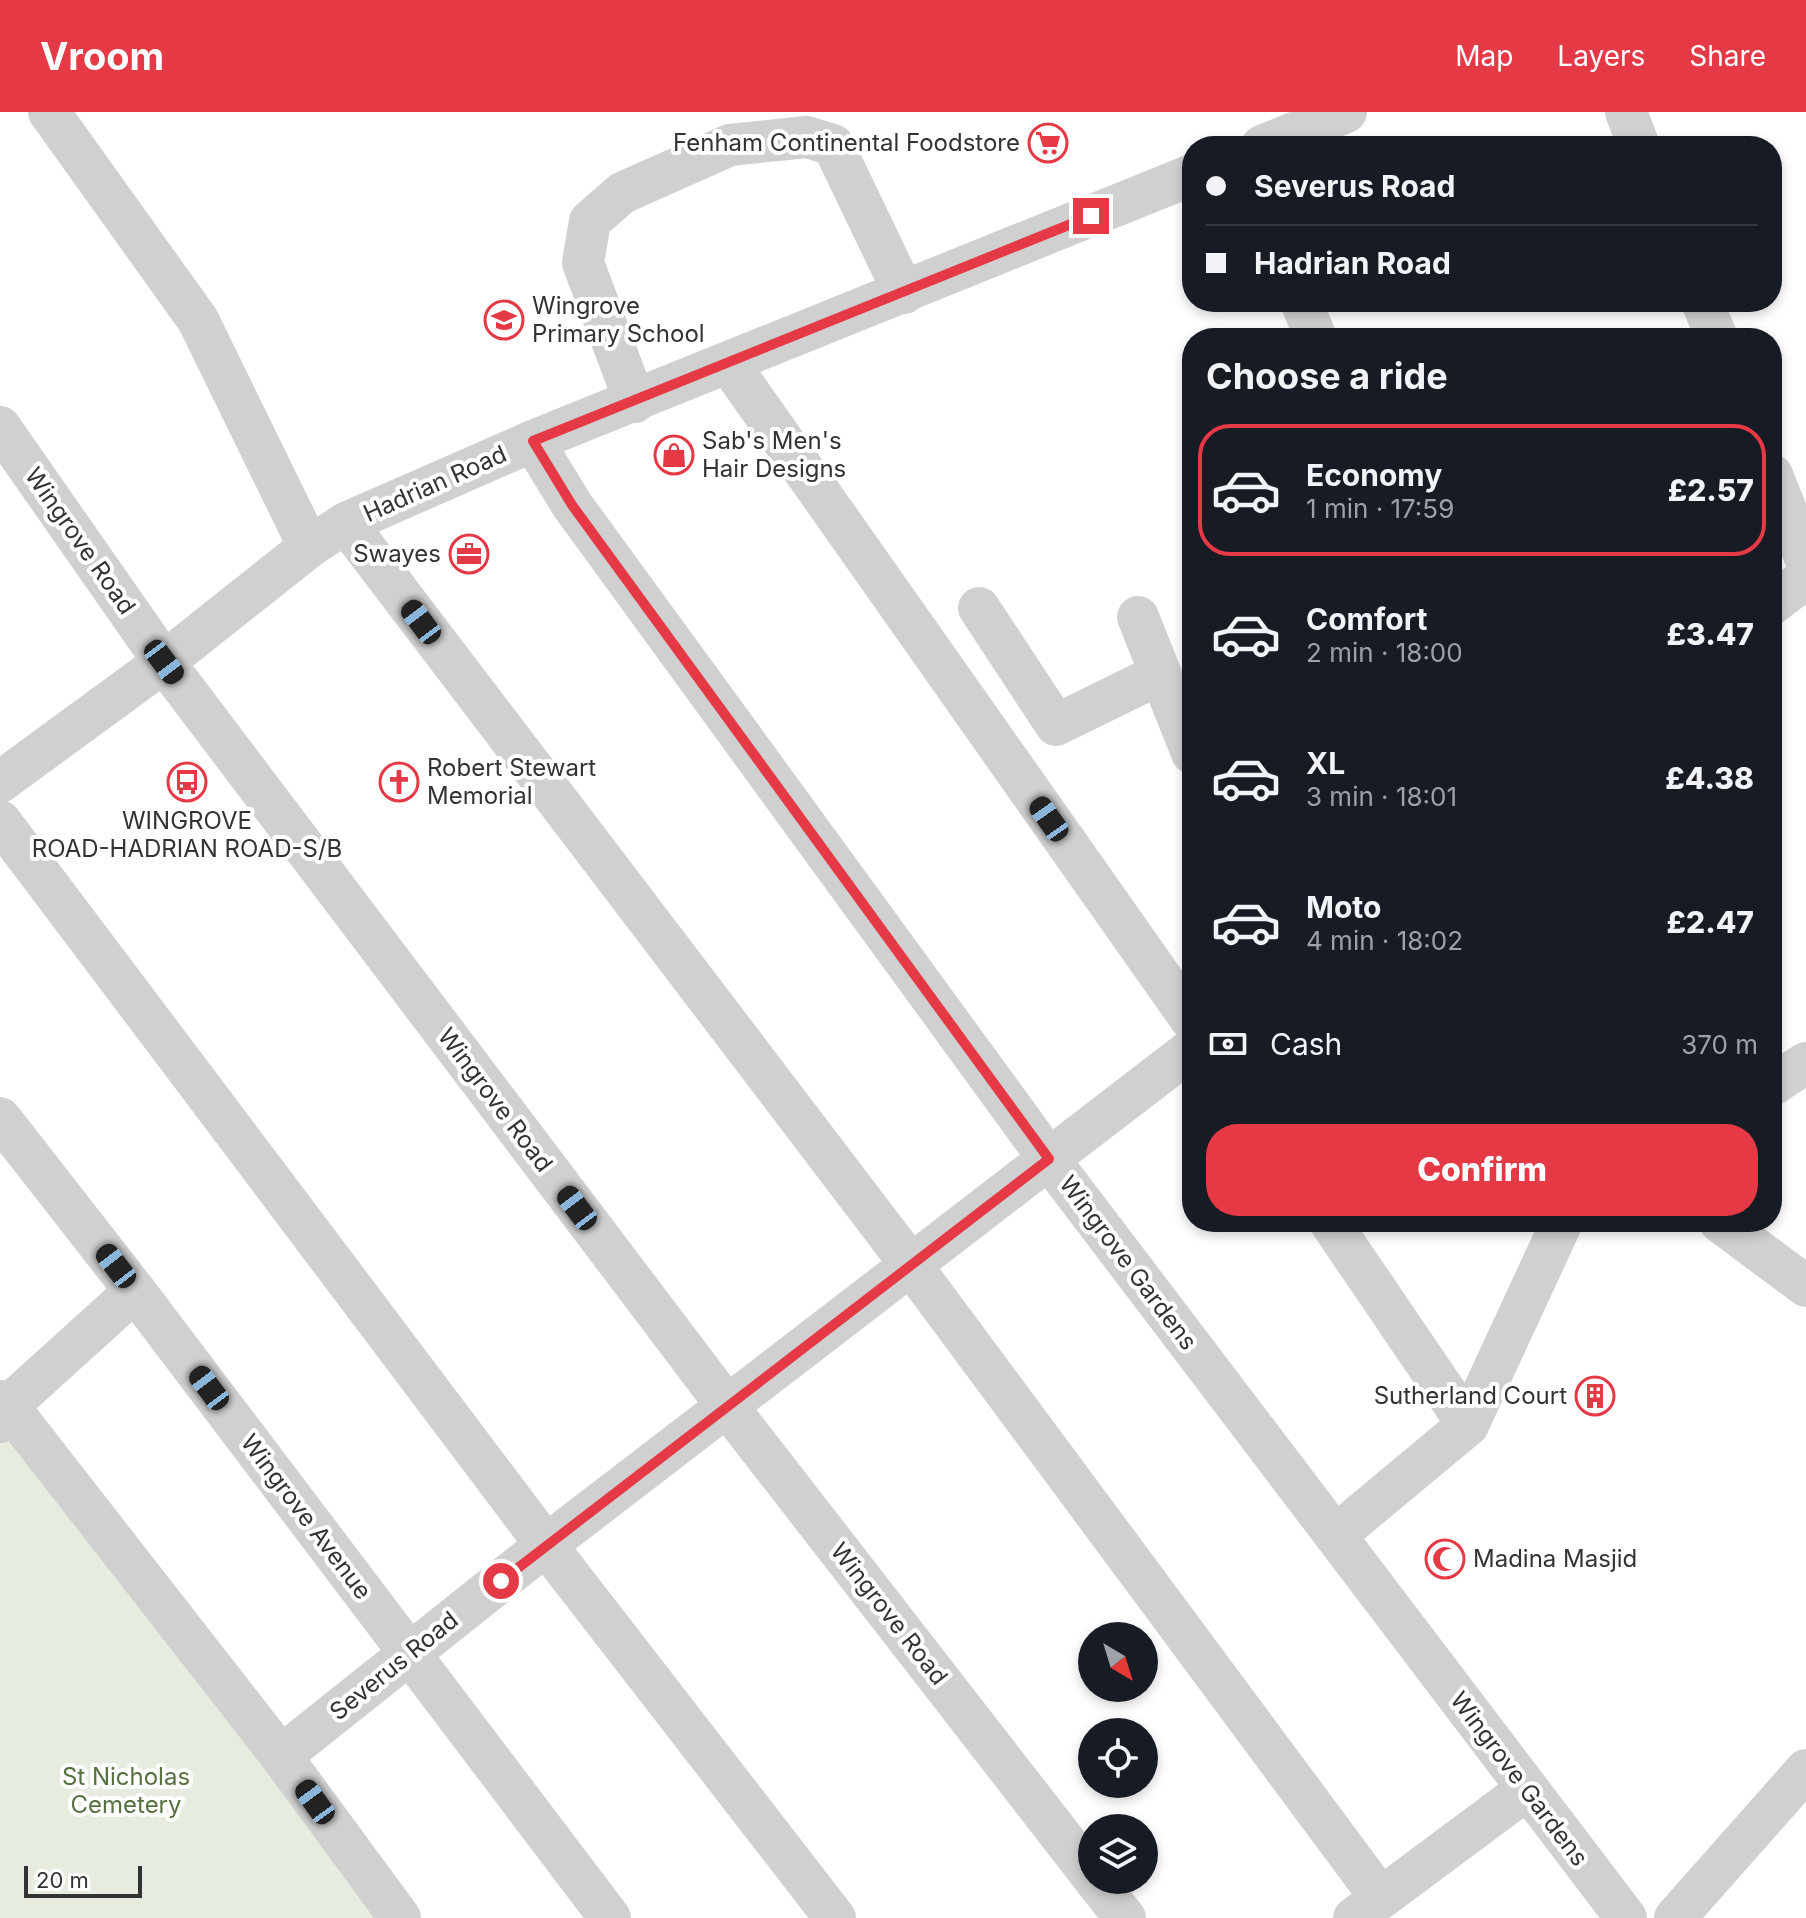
<!DOCTYPE html>
<html lang="en">
<head>
<meta charset="utf-8">
<style>
  body { margin:0; font-family:Inter,sans-serif; background:#20242c; color:#f1f3f6; height:100vh; display:flex; flex-direction:column; font-size:30px; white-space:nowrap }
  * { box-sizing:border-box; margin:0 }
  p { font-size:26px; color:#9ea1a6 }
  .icon { flex:none; width:44px; height:44px; fill:none; stroke:currentColor; stroke-width:2; stroke-linecap:round; stroke-linejoin:round }
  .map { position:relative; flex:1; overflow:hidden }
  .drawer { position:absolute; left:1182px; top:216px; width:600px; height:904px; display:flex; flex-direction:column; background:#171b24; border-radius:32px; box-shadow:0 4px 12px #0003 }
  .drawer>* { flex:none }
  .top-card { position:absolute; left:1182px; top:24px; width:600px; height:176px; border-radius:32px; box-shadow:0 4px 12px #0003; display:grid; align-content:center; height:176px; padding:0 24px; background:#171b24 }
  .needle { width:52px; rotate:142deg }
  .buttons { position:absolute; left:1078px; top:1510px; display:grid; gap:16px }
  .buttons a { display:grid; place-items:center; width:80px; height:80px; border-radius:50%; background:#171b24; box-shadow:0 4px 12px #0003; font-size:40px }
  .scale { position:absolute; left:24px; bottom:20px; width:118px; box-sizing:border-box; padding-left:8px; border:4px solid #333; border-top:0; font-size:22px; line-height:28px; white-space:nowrap; color:#333; -webkit-text-stroke:6px #fff; paint-order:stroke }
  .end { position:absolute; width:36px; height:36px; margin:-18px; border:10px solid #e63946; background:#fff; box-shadow:0 0 0 4px #fff }
  .from { border-radius:50% }
  .car { position:absolute; width:24px; height:48px; margin:-24px -12px; border-radius:10px; box-shadow:0 0 6px 2px #0007; background:linear-gradient(#222 24%,#8ab4d8 0 40%,#222 0 76%,#8ab4d8 0 86%,#222 0) }
  .top-card b { display:flex; align-items:center; gap:28px; height:76px; font-size:30px }
  .top-card b+b { border-top:2px solid #363941 }
  .top-card i { width:20px; height:20px; background:#f1f3f6 }
  ul { padding:0; list-style:none }
  li { display:flex; align-items:center; gap:24px; height:132px; margin:0 16px 12px; padding:0 8px; border:4px solid transparent; border-radius:32px }
  li div { flex:1 }
  li b { display:block; font-size:30px }
  li em { font-style:normal; font-weight:800 }
  li.selected { border-color:#e63946 }
  li>.icon { width:72px; height:72px; stroke-width:1.5 }
  h2 { padding:0 24px; font-size:36px; line-height:96px }
  .pay { display:flex; align-items:center; gap:20px; height:88px; padding:0 24px; font-size:30px }
  .pay p { margin-inline-start:auto }
  .primary-button { display:flex; gap:16px; margin-top:auto; padding:16px 24px }
  .primary-button a { flex:1; height:92px; border-radius:32px; background:#e63946; color:#fff; font-size:32px; font-weight:800; line-height:92px; text-align:center }
  header { display:flex; align-items:center; gap:48px; box-sizing:border-box; height:112px; padding:0 40px; background:#e63946; color:#fff }
  header strong { font-size:38px }
  nav { display:flex; gap:44px; margin-inline-start:auto; font-size:28px }
  .map>svg:first-child { display:block }
</style>
</head>
<body>
<header>
<strong>Vroom</strong>
<nav><a>Map</a><a>Layers</a><a>Share</a></nav>
</header>
<div class="map">
<svg width="1806" height="1806" viewBox="0 0 1806 1806">
  <rect width="100%" height="100%" fill="#fff"/>
  <polygon fill="#e6ecdf" points="0,1325 27,1336 378,1806 0,1806"/>
  <g fill="none" stroke-linecap="round" stroke-linejoin="round">
    <g stroke="#d0d0d0" stroke-width="42">
      <polyline points="49,0 198,208 309,435"/>
      <polyline points="1626,0 1639,34"/>
      <polyline points="1262,34 1346,0"/>
      <polyline points="1301,190 1316,226"/>
      <polyline points="1702,190 1717,226"/>
      <polyline points="729,252 1192,909"/>
      <polyline points="635,290 583,151 590,109 622,81 730,33 807,25 833,33 904,181"/>
      <polyline points="0,315 164,550 727,1294 1092,1764"/>
      <polyline points="533,329 572,393 1049,1047 1626,1806"/>
      <polyline points="1772,363 1806,448"/>
      <polyline points="346,411 911,1153 1380,1785"/>
      <polyline points="1772,492 1806,466"/>
      <polyline points="979,496 1056,613 1160,562"/>
      <polyline points="1138,505 1192,641"/>
      <polyline points="0,670 164,550 309,435 346,411 533,329 1192,63"/>
      <polyline points="0,709 546,1433 835,1806"/>
      <polyline points="1772,973 1806,951"/>
      <polyline points="0,1006 135,1179 610,1806"/>
      <polyline points="1330,1110 1468,1313"/>
      <polyline points="1720,1110 1806,1174"/>
      <polyline points="0,1289 8,1294 281,1644 400,1806"/>
      <polyline points="0,1310 8,1294 135,1179"/>
      <polyline points="1336,1423 1468,1313 1562,1110"/>
      <polyline points="281,1644 546,1433 1192,937"/>
      <polyline points="1095,1768 1125,1806"/>
      <polyline points="1354,1806 1526,1678"/>
      <polyline points="1675,1806 1806,1658"/>
    </g>
  </g>
  <g fill="none" stroke-linecap="round" stroke-linejoin="round">
    <polyline stroke="#e63946" stroke-width="10" points="501,1469 1049,1047 572,393 533,329 1091,104"/>
  </g>
  <defs>
    <symbol id="supermarket-ring" viewBox="-11 -11 22 22"><circle r="9.5" fill="#fff" stroke="#e63946" stroke-width="1.5"/><path d="M-6-5.5h2.5l.6 2H6L4.5 2H-2.5L-4.4-4H-6ZM-1.5 3.2a1.3 1.3 0 1 0 .1 0ZM3 3.2a1.3 1.3 0 1 0 .1 0Z" fill="#e63946"/></symbol>
    <symbol id="school-ring" viewBox="-11 -11 22 22"><circle r="9.5" fill="#fff" stroke="#e63946" stroke-width="1.5"/><path d="M0-5L7-2L0 1L-7-2ZM-4 1L0 2.5L4 1V4Q0 6-4 4Z" fill="#e63946"/></symbol>
    <symbol id="shop-ring" viewBox="-11 -11 22 22"><circle r="9.5" fill="#fff" stroke="#e63946" stroke-width="1.5"/><path d="M-5-2.5h2.3a2.7 3.5 0 0 1 5.4 0H5L5.5 6h-11ZM-1.5-2.5h3a1.5 2.3 0 0 0-3 0Z" fill="#e63946"/></symbol>
    <symbol id="office-ring" viewBox="-11 -11 22 22"><circle r="9.5" fill="#fff" stroke="#e63946" stroke-width="1.5"/><path d="M-6-3h4V-5.5h4V-3h4V5H-6ZM-1-4.5V-3h2v-1.5ZM-6 0V1H6V0Z" fill="#e63946"/></symbol>
    <symbol id="bus-ring" viewBox="-11 -11 22 22"><circle r="9.5" fill="#fff" stroke="#e63946" stroke-width="1.5"/><path d="M-5-6H5V4H4V6H2V4H-2V6H-4V4H-5ZM-3.5-4V0h7V-4ZM-3.5 1.2v1.5H-2V1.2ZM2 1.2v1.5H3.5V1.2Z" fill="#e63946"/></symbol>
    <symbol id="church-ring" viewBox="-11 -11 22 22"><circle r="9.5" fill="#fff" stroke="#e63946" stroke-width="1.5"/><path d="M-1.2-6h2.4v3.5h3.3v2.4h-3.3V6h-2.4V-.1h-3.3v-2.4h3.3Z" fill="#e63946"/></symbol>
    <symbol id="building-ring" viewBox="-11 -11 22 22"><circle r="9.5" fill="#fff" stroke="#e63946" stroke-width="1.5"/><path d="M-4-6H4V6H1V3H-1V6H-4ZM-2.5-4.3h1.7v1.8h-1.7ZM.8-4.3h1.7v1.8H.8ZM-2.5-1h1.7V.8h-1.7ZM.8-1h1.7V.8H.8Z" fill="#e63946"/></symbol>
    <symbol id="mosque-ring" viewBox="-11 -11 22 22"><circle r="9.5" fill="#fff" stroke="#e63946" stroke-width="1.5"/><path d="M3.5-4.9A6 6 0 1 0 3.5 4.9A5 5 0 1 1 3.5-4.9Z" fill="#e63946"/></symbol>
  </defs>
  <g fill-rule="evenodd">
    <use href="#supermarket-ring" x="1026" y="9" width="44" height="44"/>
    <use href="#school-ring" x="482" y="186" width="44" height="44"/>
    <use href="#shop-ring" x="652" y="321" width="44" height="44"/>
    <use href="#office-ring" x="447" y="420" width="44" height="44"/>
    <use href="#bus-ring" x="165" y="648" width="44" height="44"/>
    <use href="#church-ring" x="377" y="648" width="44" height="44"/>
    <use href="#building-ring" x="1573" y="1262" width="44" height="44"/>
    <use href="#mosque-ring" x="1423" y="1425" width="44" height="44"/>
  </g>
  <g text-anchor="middle" stroke-width="8" stroke-linejoin="round" paint-order="stroke">
    <g font-size="24" fill="#333" stroke="#fff" text-anchor="start">
      <text x="1020" y="39" text-anchor="end">Fenham Continental Foodstore</text>
      <text x="532" y="202">Wingrove<tspan x="532" dy="28">Primary School</tspan></text>
      <text x="702" y="337">Sab's Men's<tspan x="702" dy="28">Hair Designs</tspan></text>
      <text x="441" y="450" text-anchor="end">Swayes</text>
      <text x="427" y="664">Robert Stewart<tspan x="427" dy="28">Memorial</tspan></text>
      <text x="187" y="717" text-anchor="middle">WINGROVE<tspan x="187" dy="28">ROAD-HADRIAN ROAD-S/B</tspan></text>
      <text x="1567" y="1292" text-anchor="end">Sutherland Court</text>
      <text x="1473" y="1455">Madina Masjid</text>
    </g>
    <g font-size="24" fill="#333" stroke="#fff">
      <text transform="translate(435 372) rotate(-24)" y="8">Hadrian Road</text>
      <text transform="translate(80 429) rotate(55)" y="8">Wingrove Road</text>
      <text transform="translate(495 988) rotate(53)" y="8">Wingrove Road</text>
      <text transform="translate(1128 1151) rotate(53)" y="8">Wingrove Gardens</text>
      <text transform="translate(306 1405) rotate(53)" y="8">Wingrove Avenue</text>
      <text transform="translate(889 1502) rotate(52)" y="8">Wingrove Road</text>
      <text transform="translate(394 1554) rotate(-39)" y="8">Severus Road</text>
      <text transform="translate(1519 1667) rotate(53)" y="8">Wingrove Gardens</text>
    </g>
    <g font-size="24" fill="#56703f" stroke="#fff">
      <text x="126" y="1673">St Nicholas<tspan x="126" dy="28">Cemetery</tspan></text>
    </g>
  </g>
</svg>
<div class="buttons">
<a><svg class="needle" viewBox="-14 -14 28 28"><path d="M0-13l5 13h-10z" fill="#e53935"/><path d="M0 13l5-13h-10z" fill="#9ea1a6"/></svg></a>
<a><svg class="icon" aria-label="locate" viewBox="0 0 24 24"><circle cx="12" cy="12" r="6"/><path d="M12 2v4M12 18v4M2 12h4M18 12h4"/></svg></a>
<a><svg class="icon" aria-label="layers" viewBox="0 0 24 24"><path d="M12 4l9 5-9 5-9-5zM3 14l9 5 9-5"/></svg></a>
</div>
<div class="scale">20 m</div>
<i class="end from" style="left:501px;top:1469px"></i>
<i class="end" style="left:1091px;top:104px"></i>
<i class="car" style="left:421px;top:510px;rotate:323deg"></i>
<i class="car" style="left:164px;top:550px;rotate:143deg"></i>
<i class="car" style="left:1049px;top:707px;rotate:325deg"></i>
<i class="car" style="left:577px;top:1096px;rotate:323deg"></i>
<i class="car" style="left:116px;top:1154px;rotate:322deg"></i>
<i class="car" style="left:209px;top:1276px;rotate:323deg"></i>
<i class="car" style="left:315px;top:1690px;rotate:324deg"></i>
<div class="top-card">
<b><i class="from"></i>Severus Road</b>
<b><i></i>Hadrian Road</b>
</div>
<section class="drawer">
<h2>Choose a ride</h2>
<ul>
<li class="selected"><svg class="icon" aria-label="car" viewBox="0 0 24 24"><path d="M5 17H2v-5l4-1 3-4h7l3 4 3 1v5h-3M9 17h6M6 11h13"/><circle cx="7" cy="17" r="2"/><circle cx="17" cy="17" r="2"/></svg><div><b>Economy</b><p>1 min · 17:59</p></div><em>£2.57</em></li>
<li><svg class="icon" aria-label="car" viewBox="0 0 24 24"><path d="M5 17H2v-5l4-1 3-4h7l3 4 3 1v5h-3M9 17h6M6 11h13"/><circle cx="7" cy="17" r="2"/><circle cx="17" cy="17" r="2"/></svg><div><b>Comfort</b><p>2 min · 18:00</p></div><em>£3.47</em></li>
<li><svg class="icon" aria-label="car" viewBox="0 0 24 24"><path d="M5 17H2v-5l4-1 3-4h7l3 4 3 1v5h-3M9 17h6M6 11h13"/><circle cx="7" cy="17" r="2"/><circle cx="17" cy="17" r="2"/></svg><div><b>XL</b><p>3 min · 18:01</p></div><em>£4.38</em></li>
<li><svg class="icon" aria-label="car" viewBox="0 0 24 24"><path d="M5 17H2v-5l4-1 3-4h7l3 4 3 1v5h-3M9 17h6M6 11h13"/><circle cx="7" cy="17" r="2"/><circle cx="17" cy="17" r="2"/></svg><div><b>Moto</b><p>4 min · 18:02</p></div><em>£2.47</em></li>
</ul>
<div class="pay"><svg class="icon" aria-label="cash" viewBox="0 0 24 24"><path d="M3 7h18v10H3z"/><circle cx="12" cy="12" r="2"/></svg>Cash<p>370 m</p></div>
<div class="primary-button"><a>Confirm</a></div>
</section>
</div>
</body>
</html>
